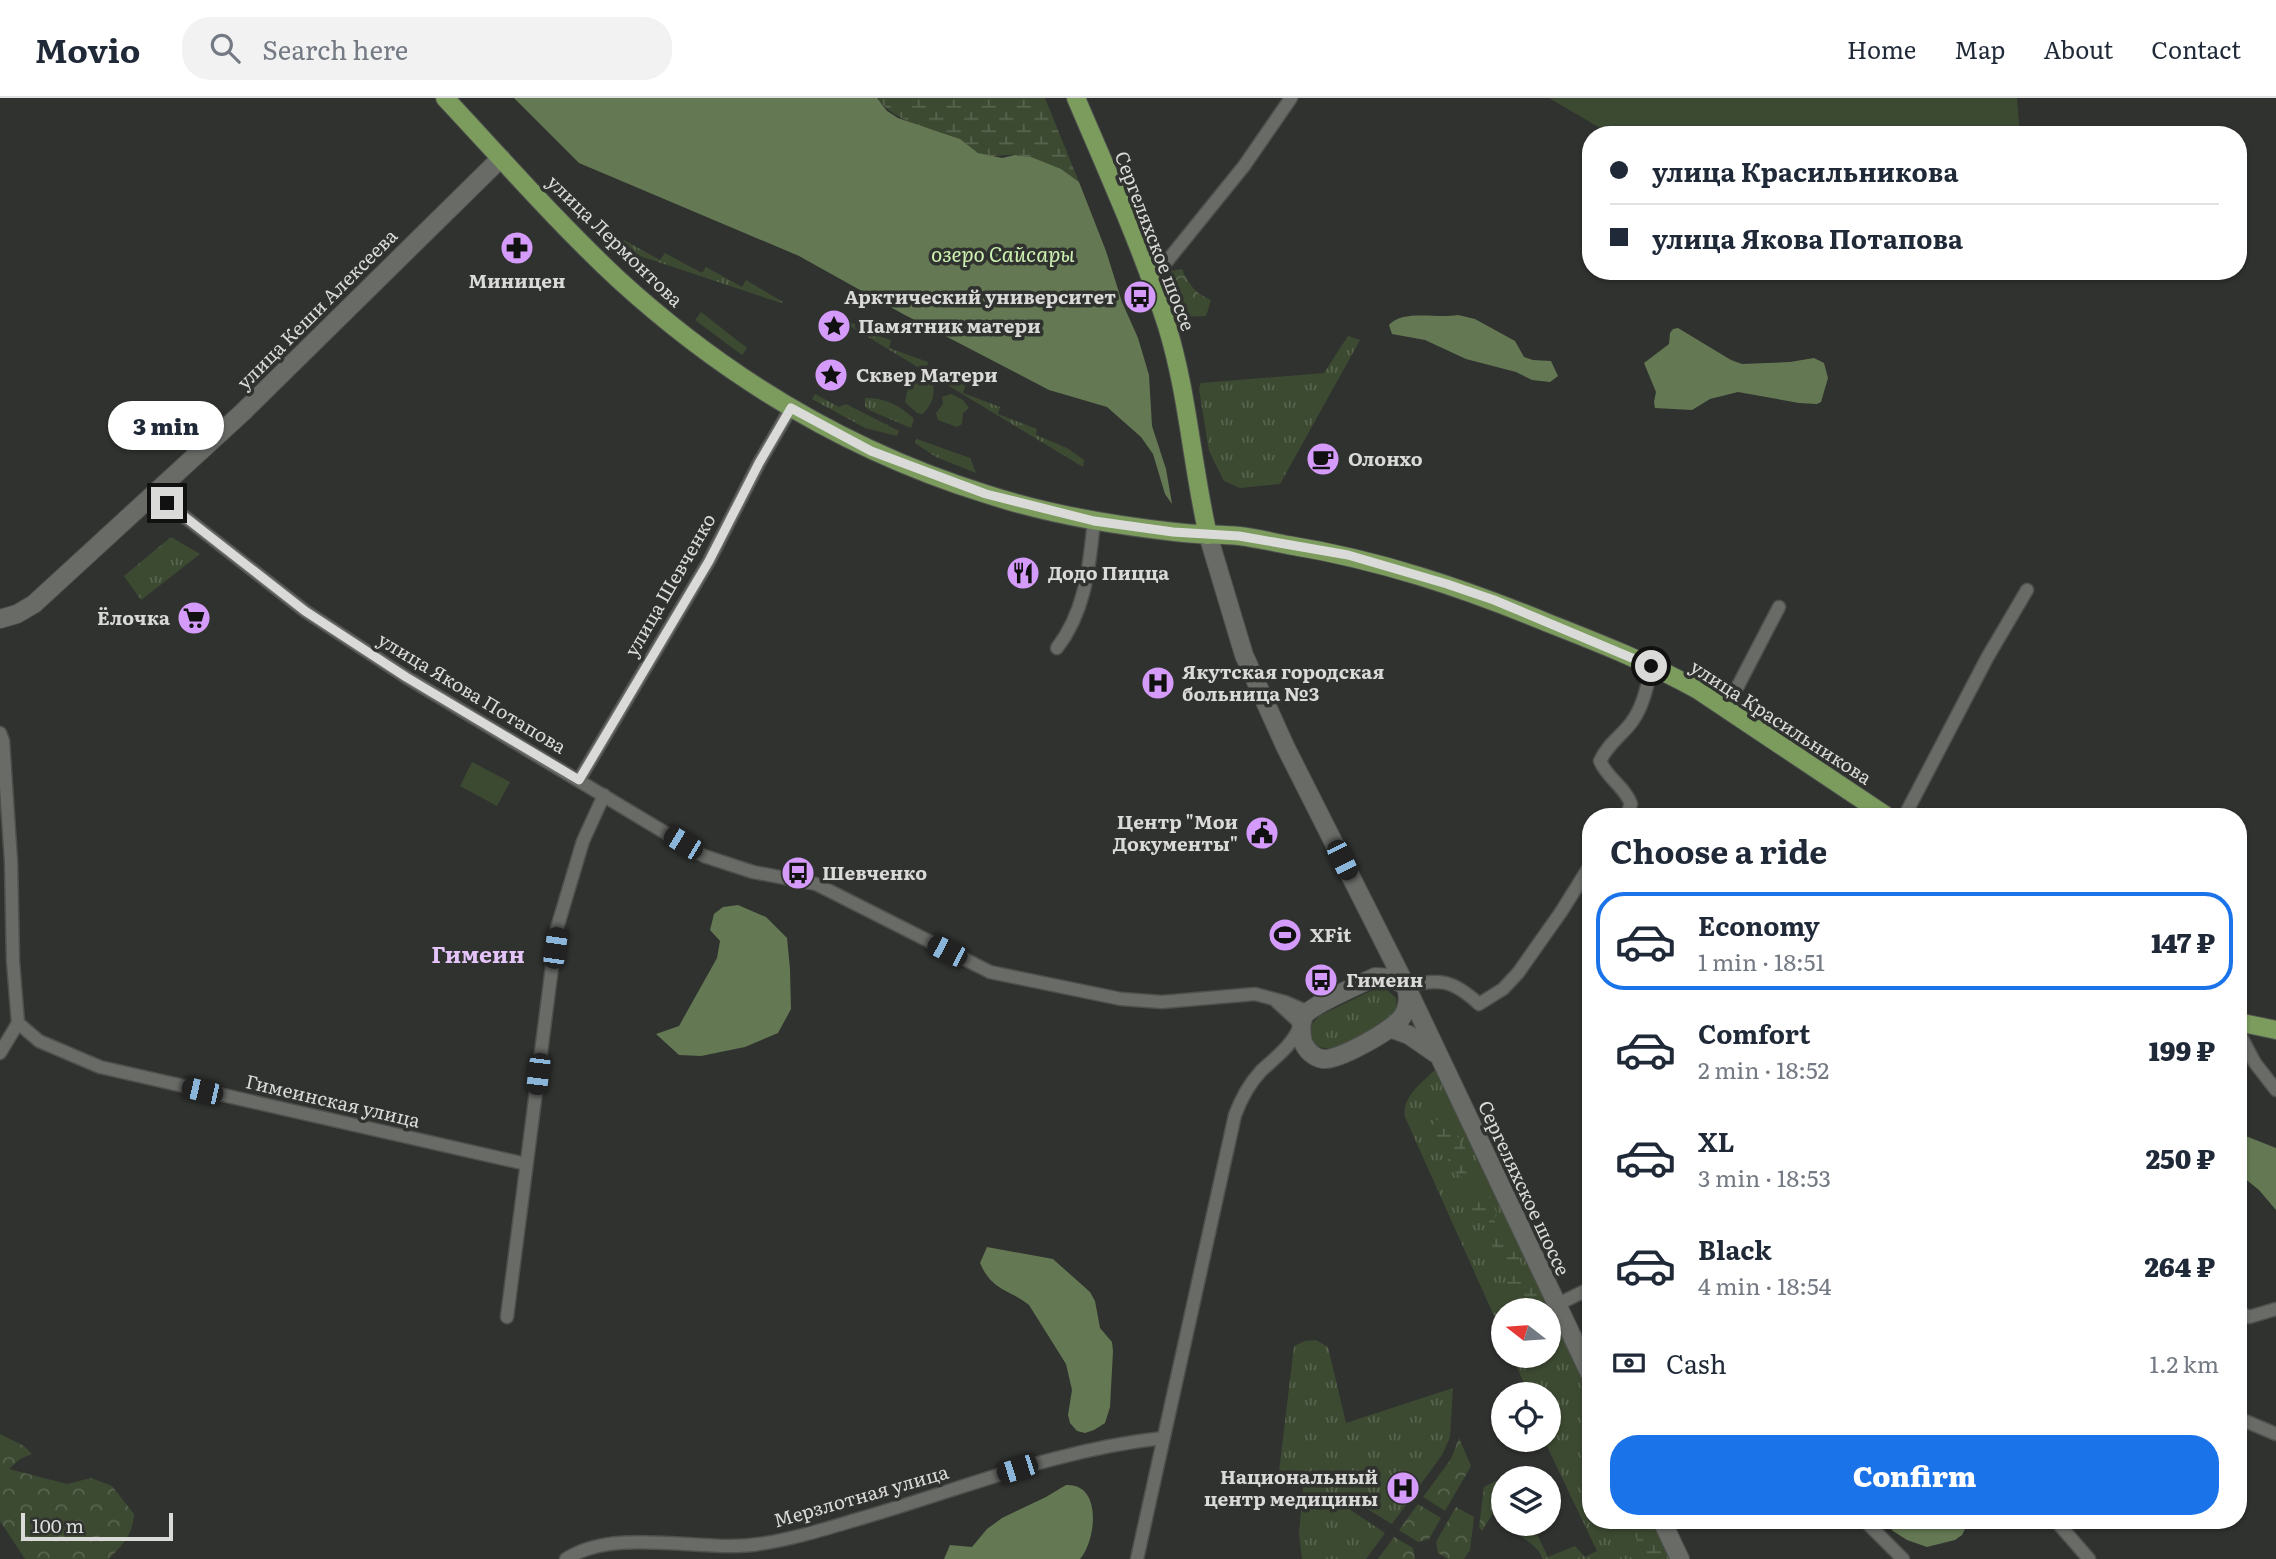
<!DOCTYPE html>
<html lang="en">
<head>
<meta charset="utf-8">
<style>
  body { margin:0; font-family:Literata,serif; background:#f2f2f3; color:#1f2937; height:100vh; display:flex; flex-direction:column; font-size:26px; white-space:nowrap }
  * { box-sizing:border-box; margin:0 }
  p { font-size:23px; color:#747a83 }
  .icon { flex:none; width:38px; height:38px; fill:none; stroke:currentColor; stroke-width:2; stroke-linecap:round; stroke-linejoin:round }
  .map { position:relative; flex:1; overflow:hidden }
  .details { position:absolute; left:1582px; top:710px; width:665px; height:721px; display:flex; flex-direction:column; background:#fff; border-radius:28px; box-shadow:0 2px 5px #0004 }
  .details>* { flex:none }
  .banner { position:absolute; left:1582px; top:28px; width:665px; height:154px; border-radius:28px; box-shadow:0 2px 5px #0004; display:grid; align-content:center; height:154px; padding:0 28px; background:#fff }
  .needle { width:46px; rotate:287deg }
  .controls { position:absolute; left:1491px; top:1200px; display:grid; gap:14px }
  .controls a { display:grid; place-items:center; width:70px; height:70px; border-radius:50%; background:#fff; box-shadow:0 2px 5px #0004; font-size:35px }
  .scale { position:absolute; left:21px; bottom:18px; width:152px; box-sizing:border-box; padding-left:7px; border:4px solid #dadbd9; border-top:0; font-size:19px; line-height:24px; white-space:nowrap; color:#dadbd9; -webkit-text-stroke:5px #30322f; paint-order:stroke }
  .end { position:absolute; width:32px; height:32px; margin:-16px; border:9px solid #dadbd9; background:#111; box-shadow:0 0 0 4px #111 }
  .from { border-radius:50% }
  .bubble { position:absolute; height:49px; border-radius:24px; background:#fff; box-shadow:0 2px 5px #0004; font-size:23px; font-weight:800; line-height:49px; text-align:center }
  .car { position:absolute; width:21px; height:42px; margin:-21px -10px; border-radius:9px; box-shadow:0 0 5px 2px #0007; background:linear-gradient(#222 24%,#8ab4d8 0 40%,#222 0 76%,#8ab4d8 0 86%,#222 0) }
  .banner b { display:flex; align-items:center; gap:24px; height:66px; font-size:26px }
  .banner b+b { border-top:2px solid #e0e1e3 }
  .banner i { width:18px; height:18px; background:#1f2937 }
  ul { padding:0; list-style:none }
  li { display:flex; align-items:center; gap:21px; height:98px; margin:0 14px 10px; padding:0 14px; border:4px solid transparent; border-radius:28px }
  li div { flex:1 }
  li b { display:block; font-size:26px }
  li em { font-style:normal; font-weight:800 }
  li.on { border-color:#1a73e8 }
  li>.icon { width:63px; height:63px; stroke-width:1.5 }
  h2 { padding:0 28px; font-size:32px; line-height:84px }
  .pay { display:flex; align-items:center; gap:18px; height:77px; padding:0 28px; font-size:26px }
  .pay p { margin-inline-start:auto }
  .button { display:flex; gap:14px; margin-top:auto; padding:14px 28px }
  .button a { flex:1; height:80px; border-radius:28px; background:#1a73e8; color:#fff; font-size:28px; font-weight:800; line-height:80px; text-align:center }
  header { display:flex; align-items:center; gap:42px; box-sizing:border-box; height:98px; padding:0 35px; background:#fff; border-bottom:2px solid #e0e1e3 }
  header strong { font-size:33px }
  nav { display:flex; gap:38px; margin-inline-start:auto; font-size:24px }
  .search { width:490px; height:63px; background:#f2f2f3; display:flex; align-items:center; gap:18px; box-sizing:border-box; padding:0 24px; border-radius:28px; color:#747a83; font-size:26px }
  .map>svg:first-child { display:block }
</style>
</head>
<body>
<header>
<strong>Movio</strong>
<div class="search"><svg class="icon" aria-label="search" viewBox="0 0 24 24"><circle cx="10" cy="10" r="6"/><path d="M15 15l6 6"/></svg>Search here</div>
<nav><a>Home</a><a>Map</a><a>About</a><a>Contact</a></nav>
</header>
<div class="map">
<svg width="2276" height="1461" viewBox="0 0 2276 1461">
  <defs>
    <pattern id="grass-tufts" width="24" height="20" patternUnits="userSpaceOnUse" patternTransform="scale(1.75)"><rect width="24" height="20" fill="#3d4a32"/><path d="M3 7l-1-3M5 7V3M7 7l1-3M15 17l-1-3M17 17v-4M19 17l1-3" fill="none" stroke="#58644f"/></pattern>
    <pattern id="forest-crowns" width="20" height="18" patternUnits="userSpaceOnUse" patternTransform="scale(1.75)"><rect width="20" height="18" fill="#3d4a32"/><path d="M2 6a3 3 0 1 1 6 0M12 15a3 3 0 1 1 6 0" fill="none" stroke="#58644f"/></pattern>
    <pattern id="wetland-marsh" width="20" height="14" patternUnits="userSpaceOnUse" patternTransform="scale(1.75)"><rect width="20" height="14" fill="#3d4a32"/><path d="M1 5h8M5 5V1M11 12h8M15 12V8" fill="none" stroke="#58644f"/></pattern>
  </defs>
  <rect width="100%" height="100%" fill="#30322f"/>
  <g fill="url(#grass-tufts)">
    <polygon points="624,142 660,162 665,155 702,175 706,169 742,189 746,182 783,204 781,205 619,151"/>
    <polygon points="701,214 747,250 742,257 695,222"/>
    <polygon points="850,225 855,226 855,230 891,242 889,250 928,264 926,272 966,286 963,295 1000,309 998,316 1037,331 1036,337 1067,350 1084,362 1083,369 850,228"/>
    <polygon points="1348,238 1360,242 1280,386 1240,390 1224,383 1209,353 1199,291 1201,285 1324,275"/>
    <polygon points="815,296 839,309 846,306 899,333 897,338 865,330 812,301"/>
    <path d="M 865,300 C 886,300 899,307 914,321 L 911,330 L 869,312 L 865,308 Z"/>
    <polygon points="917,341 970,360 976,375 936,359 915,345"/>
    <polygon points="171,439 200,456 141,502 124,478"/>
    <polygon points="1377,890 1387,892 1396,900 1397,912 1391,923 1332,952 1316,948 1310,935 1312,926 1319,918"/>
    <path d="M 1436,971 L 1591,1293 L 1591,1423 L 1653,1423 L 1672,1461 L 1543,1461 C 1536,1444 1519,1441 1508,1426 L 1532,1426 L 1548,1459 L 1575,1448 L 1585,1459 L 1597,1453 L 1544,1342 L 1549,1342 L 1549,1297 L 1529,1297 L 1512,1258 L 1549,1258 L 1549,1213 L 1503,1213 L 1503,1238 L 1405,1019 C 1401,1000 1423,983 1436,971 Z"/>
    <polygon points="1316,1242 1328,1249 1346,1325 1453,1290 1450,1339 1442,1357 1392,1426 1344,1397 1339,1399 1340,1405 1385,1435 1366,1461 1302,1461 1299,1436 1304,1378 1299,1375 1279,1374 1294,1248 1305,1243"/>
  </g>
  <g fill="url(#forest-crowns)">
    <path d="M 1182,171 C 1188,186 1196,196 1211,202 L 1206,218 L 1182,219 L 1178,216 L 1166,179 L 1171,173 Z"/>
    <path d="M 0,1336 L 24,1348 L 32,1356 L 20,1361 L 9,1371 L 67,1386 L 91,1380 L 112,1388 L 134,1416 C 133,1437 123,1446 109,1461 L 25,1461 L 0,1423 Z"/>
    <polygon points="1459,1340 1471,1368 1445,1413 1423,1399 1451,1361"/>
    <polygon points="1496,1383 1503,1399 1482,1433 1479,1429 1484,1389"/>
    <polygon points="1418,1406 1441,1420 1429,1441 1418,1444 1399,1432"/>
    <polygon points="1456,1409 1474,1419 1470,1452 1464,1461 1448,1461 1438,1455 1436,1444"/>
    <polygon points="1394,1439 1413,1450 1415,1461 1378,1461"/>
  </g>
  <g fill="url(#wetland-marsh)">
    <path d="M 877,0 L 1045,0 L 1079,84 C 1063,72 1037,59 1016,57 C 1003,56 993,61 979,55 C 971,52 965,43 957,40 C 926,27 898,27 877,0 Z"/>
    <polygon points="1450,1017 1454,1023 1454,1034 1465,1049 1467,1084 1453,1072 1432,1028 1434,1023"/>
    <path d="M 1481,1089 L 1489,1096 L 1497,1116 L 1494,1122 L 1510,1152 L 1518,1156 L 1526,1183 L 1536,1193 L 1537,1199 L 1531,1206 L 1515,1201 L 1508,1188 L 1505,1168 C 1486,1159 1496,1145 1488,1130 C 1486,1127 1482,1127 1479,1124 C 1473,1117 1468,1102 1467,1093 Z"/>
    <polygon points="1625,1423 1650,1423 1667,1461 1645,1461 1643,1449 1637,1443 1635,1436 1639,1433 1640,1427 1625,1425"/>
  </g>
  <g fill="#3d4a32">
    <polygon points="1549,0 2017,0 2020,37 1612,37"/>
    <path d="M 914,278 L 923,278 L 933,284 C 935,298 932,306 923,316 L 917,315 L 905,304 L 910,281 Z"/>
    <polygon points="951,296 963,302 969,310 963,315 962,326 957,329 938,322 936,315 943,306 942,299"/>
    <polygon points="472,664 510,684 497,708 460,688"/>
  </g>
  <g fill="#647953">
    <polygon points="514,0 877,0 887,13 898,20 960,41 978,55 1002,60 1015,57 1031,59 1061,71 1079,84 1106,153 1122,204 1138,240 1149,277 1152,328 1166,371 1172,406 1165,396 1153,356 1141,339 1107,309 1049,292 903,216 799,158 579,65"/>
    <path d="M 1458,217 L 1475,221 L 1515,243 L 1524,259 L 1533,262 L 1551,263 L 1558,278 L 1550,284 L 1532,282 L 1516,274 L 1466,261 L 1425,242 L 1392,236 L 1389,227 C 1403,211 1436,221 1458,217 Z"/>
    <polygon points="1678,230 1731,262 1742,266 1790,264 1814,260 1824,265 1828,280 1821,304 1817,306 1799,305 1738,294 1710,301 1692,312 1655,310 1654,304 1656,294 1644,265 1669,246 1670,235 1673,231"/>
    <polygon points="738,807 766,819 787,840 790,871 791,911 778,935 745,949 701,958 679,957 656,936 679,928 717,860 720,843 710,832 714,816 723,809"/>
    <polygon points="2238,1035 2276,1050 2276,1112 2259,1092 2238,1075"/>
    <path d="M 987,1149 L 1053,1161 L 1090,1194 L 1095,1203 L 1100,1230 L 1112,1244 L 1113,1253 L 1110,1309 L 1105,1325 L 1094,1332 L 1085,1335 L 1077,1333 L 1070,1325 L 1068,1317 L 1072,1292 L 1066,1266 L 1029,1207 C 1009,1191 992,1193 980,1165 Z"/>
    <path d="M 1066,1387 C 1103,1385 1096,1443 1080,1461 L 944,1461 L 950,1447 L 972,1449 L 987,1431 L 1002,1420 L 1046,1399 Z"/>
    <polygon points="1884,1423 1969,1423 1962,1437 1955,1442 1927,1449 1907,1442 1893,1433"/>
  </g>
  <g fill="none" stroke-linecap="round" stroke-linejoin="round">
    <defs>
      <g id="street">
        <polyline points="1151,183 1244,68 1291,0"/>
        <polyline points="153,398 167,405 305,513 406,579 704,758 753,774 816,786 990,874 1121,901 1162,904 1255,896 1285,904 1308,914"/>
        <path d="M 1057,550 C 1086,512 1089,469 1094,423"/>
        <polyline points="1726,611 1779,509"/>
        <polyline points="0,635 3,643 11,763 13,863 18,925 39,943 100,969 526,1066"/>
        <polyline points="579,682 709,463 759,365 791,310"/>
        <path d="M 1626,719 L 1631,706 C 1625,689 1607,680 1600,663 C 1607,647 1621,638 1631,625 C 1644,608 1647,587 1652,568"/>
        <polyline points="1904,719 1987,560 2027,492"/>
        <path d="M 1406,888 C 1440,880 1453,882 1479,906 L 1503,891 L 1518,875 L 1561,814 L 1591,766"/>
        <polyline points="2238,933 2255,965 2276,992"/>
        <polyline points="0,955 18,925"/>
        <polyline points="1556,1207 1591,1190"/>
        <polyline points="2238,1213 2249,1219 2276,1211"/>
        <polyline points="507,1219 557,830 583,743 604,697"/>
        <polyline points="2238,1320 2276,1336"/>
        <polyline points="1865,1423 1903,1461"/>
        <polyline points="2056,1423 2089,1461"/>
        <path d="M 566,1461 C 616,1428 701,1455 759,1446 C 794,1441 828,1430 862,1420 C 962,1391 1058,1351 1163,1340"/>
        <path d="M 1137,1461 L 1235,1017 C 1241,1001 1249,986 1261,973 C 1277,958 1292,948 1301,926 L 1277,904"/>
      </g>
      <g id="secondary">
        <polyline points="1208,437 1244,557 1285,648 1406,888 1591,1278"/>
        <polyline points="0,521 17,516 34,506 243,314 501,60"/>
        <path d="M 1375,879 L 1392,880 L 1406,888 C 1409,899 1409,909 1402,919 C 1393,932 1338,963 1323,961 C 1314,960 1306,952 1303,944 C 1301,936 1300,926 1304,918 C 1311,907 1361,886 1375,879 Z"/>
        <polyline points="1390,930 1409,937 1435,955"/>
        <polyline points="1662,1423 1680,1461"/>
      </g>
      <g id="primary">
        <path d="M 445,0 C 502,61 557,124 618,181 C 724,278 848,353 986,396 C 1047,416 1111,427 1175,434 C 1196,437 1218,436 1239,438 C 1256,440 1272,444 1288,447 C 1380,462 1463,490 1548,525 C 1599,545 1650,565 1698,592 L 1888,719"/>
        <path d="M 1076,0 C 1108,75 1142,150 1167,228 C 1188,296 1192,368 1208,437"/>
        <polyline points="2238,924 2276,932"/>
      </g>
    </defs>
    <use href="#street" stroke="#4e504d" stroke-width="15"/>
    <use href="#secondary" stroke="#4e504d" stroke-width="20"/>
    <use href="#primary" stroke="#4e504d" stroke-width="20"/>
    <use href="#street" stroke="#696b67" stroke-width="12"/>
    <use href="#secondary" stroke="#696b67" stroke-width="18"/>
    <use href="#primary" stroke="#7c9c5e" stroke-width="18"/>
  </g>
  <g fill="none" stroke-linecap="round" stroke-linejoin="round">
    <polyline stroke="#dadbd9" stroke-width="9" points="167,405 305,513 406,579 579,682 709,463 759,365 791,310 871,353 986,396 1094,423 1173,434 1239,438 1348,457 1447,486 1494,502 1651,568"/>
  </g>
  <defs>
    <symbol id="pharmacy-disc" viewBox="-11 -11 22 22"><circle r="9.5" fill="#d59bfa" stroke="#30322f"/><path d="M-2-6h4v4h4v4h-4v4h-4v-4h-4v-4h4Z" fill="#111"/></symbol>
    <symbol id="bus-disc" viewBox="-11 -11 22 22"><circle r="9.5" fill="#d59bfa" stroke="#30322f"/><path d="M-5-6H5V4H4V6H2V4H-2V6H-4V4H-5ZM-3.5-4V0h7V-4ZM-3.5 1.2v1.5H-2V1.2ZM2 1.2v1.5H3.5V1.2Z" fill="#111"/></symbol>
    <symbol id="sight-disc" viewBox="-11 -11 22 22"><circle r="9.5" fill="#d59bfa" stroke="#30322f"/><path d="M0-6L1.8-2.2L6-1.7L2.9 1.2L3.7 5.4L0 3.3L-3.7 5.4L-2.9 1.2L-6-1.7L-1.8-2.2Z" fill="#111"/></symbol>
    <symbol id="cafe-disc" viewBox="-11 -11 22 22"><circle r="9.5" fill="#d59bfa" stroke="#30322f"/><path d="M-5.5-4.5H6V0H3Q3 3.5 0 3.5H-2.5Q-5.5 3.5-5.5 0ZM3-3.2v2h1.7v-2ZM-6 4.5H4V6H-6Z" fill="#111"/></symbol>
    <symbol id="restaurant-disc" viewBox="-11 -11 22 22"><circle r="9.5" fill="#d59bfa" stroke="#30322f"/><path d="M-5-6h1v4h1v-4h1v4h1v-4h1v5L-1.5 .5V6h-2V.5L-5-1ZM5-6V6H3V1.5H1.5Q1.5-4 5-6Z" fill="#111"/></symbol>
    <symbol id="supermarket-disc" viewBox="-11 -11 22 22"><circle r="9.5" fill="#d59bfa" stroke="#30322f"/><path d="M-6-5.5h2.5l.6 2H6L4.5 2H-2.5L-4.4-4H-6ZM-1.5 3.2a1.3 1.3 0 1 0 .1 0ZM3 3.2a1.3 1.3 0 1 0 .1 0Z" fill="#111"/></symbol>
    <symbol id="hospital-disc" viewBox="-11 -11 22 22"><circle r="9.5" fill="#d59bfa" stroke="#30322f"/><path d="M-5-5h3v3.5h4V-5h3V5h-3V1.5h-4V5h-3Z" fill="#111"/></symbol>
    <symbol id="civic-disc" viewBox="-11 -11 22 22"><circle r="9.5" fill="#d59bfa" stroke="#30322f"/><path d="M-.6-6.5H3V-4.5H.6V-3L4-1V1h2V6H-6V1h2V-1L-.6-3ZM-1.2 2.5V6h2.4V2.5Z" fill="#111"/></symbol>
    <symbol id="stadium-disc" viewBox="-11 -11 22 22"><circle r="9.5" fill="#d59bfa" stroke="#30322f"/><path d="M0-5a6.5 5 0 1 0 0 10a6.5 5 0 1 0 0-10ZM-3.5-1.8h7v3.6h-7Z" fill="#111"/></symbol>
  </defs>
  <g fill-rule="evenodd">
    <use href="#pharmacy-disc" x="498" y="131" width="38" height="38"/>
    <use href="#bus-disc" x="1121" y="180" width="38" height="38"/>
    <use href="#sight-disc" x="815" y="209" width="38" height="38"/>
    <use href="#sight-disc" x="812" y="258" width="38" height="38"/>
    <use href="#cafe-disc" x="1304" y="342" width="38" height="38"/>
    <use href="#restaurant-disc" x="1004" y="456" width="38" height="38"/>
    <use href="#supermarket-disc" x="175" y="501" width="38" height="38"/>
    <use href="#hospital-disc" x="1139" y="566" width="38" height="38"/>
    <use href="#civic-disc" x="1243" y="716" width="38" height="38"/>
    <use href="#bus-disc" x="779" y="756" width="38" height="38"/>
    <use href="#stadium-disc" x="1266" y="818" width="38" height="38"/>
    <use href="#bus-disc" x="1302" y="863" width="38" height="38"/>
    <use href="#hospital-disc" x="1384" y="1371" width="38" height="38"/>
  </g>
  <g text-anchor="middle" stroke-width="7" stroke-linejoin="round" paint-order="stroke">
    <g font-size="19" fill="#dadbd9" stroke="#30322f">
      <text transform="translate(615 143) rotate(44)" y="7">улица Лермонтова</text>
      <text transform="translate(1155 143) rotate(69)" y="7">Сергеляхское шоссе</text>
      <text transform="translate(317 211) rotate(-45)" y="7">улица Кеши Алексеева</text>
      <text transform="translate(670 487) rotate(-60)" y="7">улица Шевченко</text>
      <text transform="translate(472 595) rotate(31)" y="7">улица Якова Потапова</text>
      <text transform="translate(1781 624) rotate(33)" y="7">улица Красильникова</text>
      <text transform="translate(333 1003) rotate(13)" y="7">Гимеинская улица</text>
      <text transform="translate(1524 1090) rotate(65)" y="7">Сергеляхское шоссе</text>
      <text transform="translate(861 1398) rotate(-16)" y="7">Мерзлотная улица</text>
    </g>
    <g font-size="19" font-weight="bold" fill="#dadbd9" stroke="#30322f" text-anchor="start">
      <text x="517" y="190" text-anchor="middle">Миницен</text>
      <text x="1116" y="206" text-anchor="end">Арктический университет</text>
      <text x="858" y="235">Памятник матери</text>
      <text x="856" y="284">Сквер Матери</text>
      <text x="1348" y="368">Олонхо</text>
      <text x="1048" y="482">Додо Пицца</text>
      <text x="170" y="527" text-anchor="end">Ёлочка</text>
      <text x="1182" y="581">Якутская городская<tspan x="1182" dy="22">больница №3</tspan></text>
      <text x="1238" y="731" text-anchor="end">Центр "Мои<tspan x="1238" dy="22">Документы"</tspan></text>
      <text x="822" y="782">Шевченко</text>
      <text x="1310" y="844">XFit</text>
      <text x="1346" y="889">Гимеин</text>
      <text x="1378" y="1386" text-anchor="end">Национальный<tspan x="1378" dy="22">центр медицины</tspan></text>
    </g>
    <g font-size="21" font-style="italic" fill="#cdf1b1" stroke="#30322f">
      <text x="1003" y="164">озеро Сайсары</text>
    </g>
    <g font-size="23" font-weight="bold" fill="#e4c4f9" stroke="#30322f">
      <text x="478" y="865">Гимеин</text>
    </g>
  </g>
</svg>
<div class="controls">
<a><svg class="needle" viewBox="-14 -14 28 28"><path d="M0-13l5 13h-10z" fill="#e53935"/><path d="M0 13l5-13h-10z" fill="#747a83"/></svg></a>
<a><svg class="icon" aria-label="locate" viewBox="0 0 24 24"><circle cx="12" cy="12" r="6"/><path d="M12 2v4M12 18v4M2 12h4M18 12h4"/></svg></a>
<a><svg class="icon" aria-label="layers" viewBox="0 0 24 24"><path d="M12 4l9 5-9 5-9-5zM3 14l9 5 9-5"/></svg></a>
</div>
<div class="scale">100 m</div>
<i class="end from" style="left:1651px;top:568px"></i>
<i class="end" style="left:167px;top:405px"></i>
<div class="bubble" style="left:108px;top:303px;width:116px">3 min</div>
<i class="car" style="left:683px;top:745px;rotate:301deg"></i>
<i class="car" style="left:1342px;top:762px;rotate:154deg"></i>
<i class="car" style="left:555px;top:850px;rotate:8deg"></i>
<i class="car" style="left:947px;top:853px;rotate:297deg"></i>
<i class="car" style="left:538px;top:976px;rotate:187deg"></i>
<i class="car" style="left:202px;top:993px;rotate:283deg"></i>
<i class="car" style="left:1017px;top:1371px;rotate:252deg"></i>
<div class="banner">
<b><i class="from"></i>улица Красильникова</b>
<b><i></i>улица Якова Потапова</b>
</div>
<section class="details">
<h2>Choose a ride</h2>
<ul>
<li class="on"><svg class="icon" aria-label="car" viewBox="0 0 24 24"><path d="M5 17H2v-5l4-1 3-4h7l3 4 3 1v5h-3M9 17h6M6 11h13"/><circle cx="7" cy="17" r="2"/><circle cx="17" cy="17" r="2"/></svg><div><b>Economy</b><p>1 min · 18:51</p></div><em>147 ₽</em></li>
<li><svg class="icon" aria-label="car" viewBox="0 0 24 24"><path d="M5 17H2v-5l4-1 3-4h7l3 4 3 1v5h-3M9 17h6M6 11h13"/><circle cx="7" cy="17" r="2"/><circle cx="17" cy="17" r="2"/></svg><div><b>Comfort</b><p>2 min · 18:52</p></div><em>199 ₽</em></li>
<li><svg class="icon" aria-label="car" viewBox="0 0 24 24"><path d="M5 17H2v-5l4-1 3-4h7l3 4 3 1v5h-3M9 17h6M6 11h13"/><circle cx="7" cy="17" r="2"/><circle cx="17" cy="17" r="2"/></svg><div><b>XL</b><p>3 min · 18:53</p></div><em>250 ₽</em></li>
<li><svg class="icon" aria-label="car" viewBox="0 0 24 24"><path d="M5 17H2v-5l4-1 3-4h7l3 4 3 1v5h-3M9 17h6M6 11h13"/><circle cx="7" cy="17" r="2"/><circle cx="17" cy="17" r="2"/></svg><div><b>Black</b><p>4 min · 18:54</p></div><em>264 ₽</em></li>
</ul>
<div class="pay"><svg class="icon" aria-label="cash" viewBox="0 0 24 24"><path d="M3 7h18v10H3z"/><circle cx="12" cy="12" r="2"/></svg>Cash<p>1.2 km</p></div>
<div class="button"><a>Confirm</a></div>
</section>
</div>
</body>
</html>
